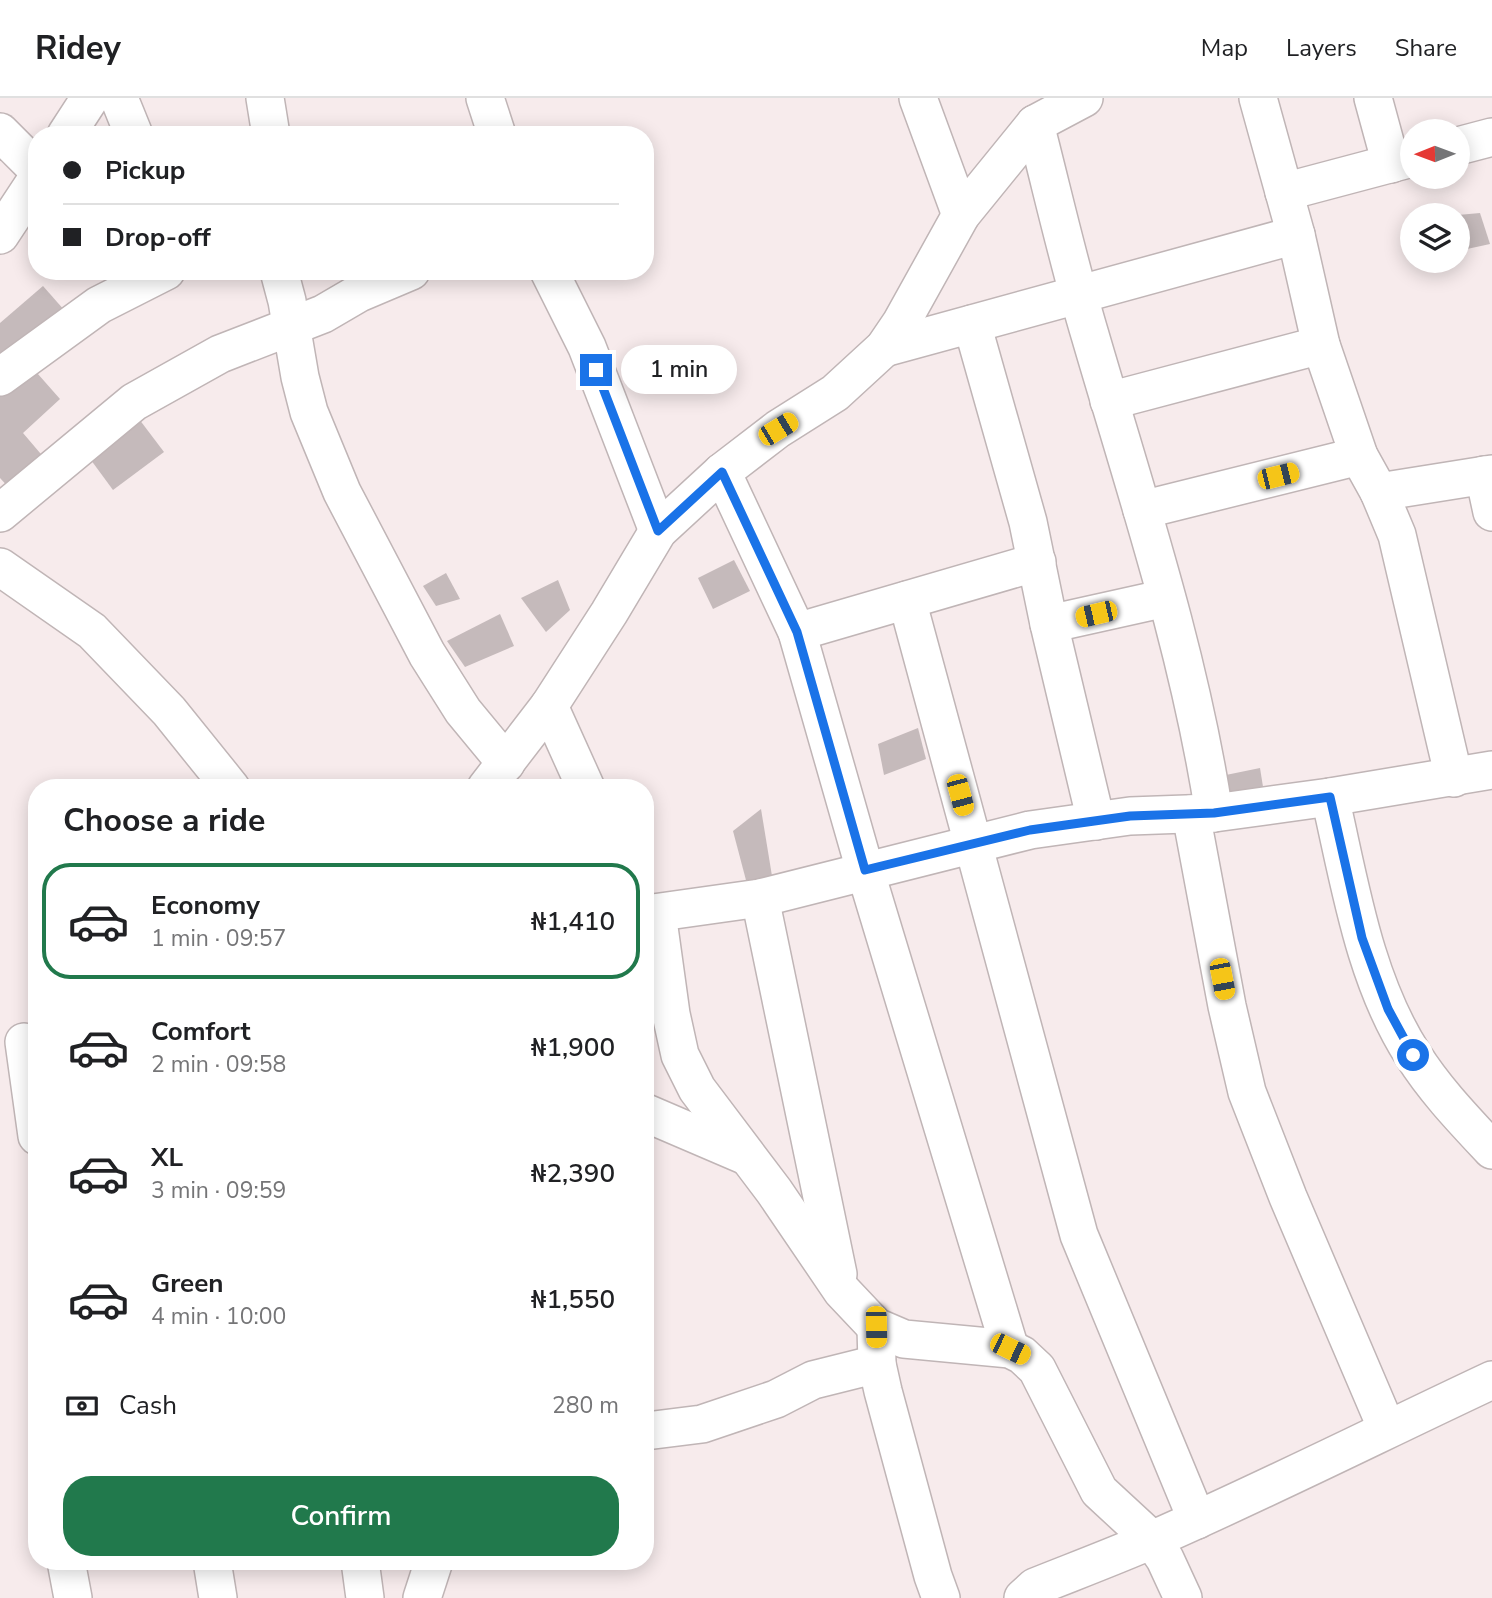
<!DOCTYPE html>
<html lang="en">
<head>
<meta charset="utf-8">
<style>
  body { margin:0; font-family:"Nunito Sans",sans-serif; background:#f2f2f2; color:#202124; height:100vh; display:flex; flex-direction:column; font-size:26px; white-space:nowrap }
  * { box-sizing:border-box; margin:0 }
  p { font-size:23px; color:#757577 }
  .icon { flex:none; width:38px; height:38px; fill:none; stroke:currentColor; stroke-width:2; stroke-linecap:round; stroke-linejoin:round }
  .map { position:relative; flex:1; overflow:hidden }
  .drawer { position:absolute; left:28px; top:681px; width:626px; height:791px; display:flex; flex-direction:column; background:#fff; border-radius:28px; box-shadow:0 4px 18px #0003 }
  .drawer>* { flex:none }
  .top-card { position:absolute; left:28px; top:28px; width:626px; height:154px; border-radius:28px; box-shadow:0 4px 18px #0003; display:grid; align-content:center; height:154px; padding:0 35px; background:#fff }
  .needle { width:46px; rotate:269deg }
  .buttons { position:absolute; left:1400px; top:21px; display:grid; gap:14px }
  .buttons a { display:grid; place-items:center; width:70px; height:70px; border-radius:50%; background:#fff; box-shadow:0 4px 18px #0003; font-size:35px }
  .end { position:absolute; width:32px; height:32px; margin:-16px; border:9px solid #1a73e8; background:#fff; box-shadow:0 0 0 4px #fff }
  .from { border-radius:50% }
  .bubble { position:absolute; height:49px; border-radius:24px; background:#fff; box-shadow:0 4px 18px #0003; font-size:23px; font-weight:600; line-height:49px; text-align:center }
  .car { position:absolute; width:21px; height:42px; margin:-21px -10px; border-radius:9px; box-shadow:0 0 5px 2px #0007; background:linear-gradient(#f5c518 24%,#345 0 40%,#f5c518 0 76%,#345 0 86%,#f5c518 0) }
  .top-card b { display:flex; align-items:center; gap:24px; height:66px; font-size:26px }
  .top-card b+b { border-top:2px solid #e0e0e0 }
  .top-card i { width:18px; height:18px; background:#202124 }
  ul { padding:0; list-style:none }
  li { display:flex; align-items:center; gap:21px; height:116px; margin:0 14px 10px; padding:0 21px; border:4px solid transparent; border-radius:28px }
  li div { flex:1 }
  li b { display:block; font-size:26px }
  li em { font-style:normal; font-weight:600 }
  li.on { border-color:#21794c }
  li>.icon { width:63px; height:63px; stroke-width:1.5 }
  h2 { padding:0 35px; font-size:32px; line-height:84px }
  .pay { display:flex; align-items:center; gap:18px; height:77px; padding:0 35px; font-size:26px }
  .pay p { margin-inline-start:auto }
  .button { display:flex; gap:14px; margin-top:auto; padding:14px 35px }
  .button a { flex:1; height:80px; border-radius:28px; background:#21794c; color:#fff; font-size:28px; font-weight:600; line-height:80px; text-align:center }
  header { display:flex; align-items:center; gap:42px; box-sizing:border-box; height:98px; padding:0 35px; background:#fff; border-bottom:2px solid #e0e0e0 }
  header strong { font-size:33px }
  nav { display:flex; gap:38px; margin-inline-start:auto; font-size:24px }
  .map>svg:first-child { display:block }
</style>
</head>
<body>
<header>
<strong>Ridey</strong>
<nav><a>Map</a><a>Layers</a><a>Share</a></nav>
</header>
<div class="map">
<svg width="1492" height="1500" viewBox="0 0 1492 1500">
  <rect width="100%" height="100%" fill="#f7ebec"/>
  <g fill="#c5babb">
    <polygon points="1480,115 1490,146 1458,153 1458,117"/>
    <polygon points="43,188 65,213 0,264 0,225"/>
    <polygon points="30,267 60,301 23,335 46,362 12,393 0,380 0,294"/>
    <polygon points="139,321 164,354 113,392 88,358"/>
    <polygon points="734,462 750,493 713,511 698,480"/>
    <polygon points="446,475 460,501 436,508 423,488"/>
    <polygon points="558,482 570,512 546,534 521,500"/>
    <polygon points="500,516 514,548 465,569 447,543"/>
    <polygon points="918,630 926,661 884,677 878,646"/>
    <polygon points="1260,670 1264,695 1225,702 1221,678"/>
    <polygon points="761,711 772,778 747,786 733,733"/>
  </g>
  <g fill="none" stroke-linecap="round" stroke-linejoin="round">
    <defs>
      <g id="minor">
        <polyline points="119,0 134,37"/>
        <polyline points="265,0 271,37"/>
        <polyline points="485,0 497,37"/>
        <polyline points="918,0 961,117"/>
        <polyline points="1258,0 1296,137 1321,247 1359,358 1379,394 1397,437 1454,680"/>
        <polyline points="1373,0 1391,66"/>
        <path d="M 1035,26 C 1053,96 1069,167 1090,237 C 1136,395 1189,552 1214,715"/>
        <polyline points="0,34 37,71"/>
        <polyline points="66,37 90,0"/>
        <polyline points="1458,48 1492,39"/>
        <polyline points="1284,94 1412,60"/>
        <polyline points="0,137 37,81"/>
        <polyline points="279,173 287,203 300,279 309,314 342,394 427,556 463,613 506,665"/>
        <polyline points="549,173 587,249 658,433"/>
        <polyline points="972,226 1028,424 1049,526 1096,723"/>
        <polyline points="884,250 1296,137"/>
        <polyline points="0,279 99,207 166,173"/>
        <polyline points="1109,303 1321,247"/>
        <polyline points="722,374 797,534 865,772 1010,1251"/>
        <polyline points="1484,377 1492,414"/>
        <polyline points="1379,394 1492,376"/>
        <polyline points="1142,412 1359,358"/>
        <polyline points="0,415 134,304 220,256 323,216 359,195 411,173"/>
        <polyline points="0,469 92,533 169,613 231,690"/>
        <polyline points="907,502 1079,1137 1197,1422"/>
        <polyline points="1049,526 1166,500"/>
        <polyline points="797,534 1037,464"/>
        <polyline points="549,608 586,690"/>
        <polyline points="486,690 549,608 609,515 658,433 722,374 778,331 835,295 884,250 901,225 961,117 1035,26 1084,0"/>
        <path d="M 1330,699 C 1350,786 1364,881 1413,957 C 1435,992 1464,1022 1492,1052"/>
        <polyline points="1191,716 1227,908 1247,994 1288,1099 1387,1331"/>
        <polyline points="760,800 838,1176"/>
        <polyline points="657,815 671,916 680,957 697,991 774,1093 842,1193 876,1229 904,1241 1010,1251 1022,1257 1037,1271 1099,1393 1152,1442 1165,1461 1183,1500"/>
        <polyline points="646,816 760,800 1030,732 1130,718 1214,715 1330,699 1492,672"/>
        <polyline points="24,944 37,1038"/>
        <polyline points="646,1015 744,1057"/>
        <polyline points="876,1229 877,1266 883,1293 933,1478 941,1500"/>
        <polyline points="646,1333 702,1326 776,1301 813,1282 877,1266"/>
        <polyline points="66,1463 73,1500"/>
        <polyline points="212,1463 218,1500"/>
        <polyline points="360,1463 365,1500"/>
        <polyline points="422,1500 434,1463"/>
        <path d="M 1023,1500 L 1035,1489 C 1075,1473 1115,1458 1154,1441 C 1268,1391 1379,1335 1492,1282"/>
      </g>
    </defs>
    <use href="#minor" stroke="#c0b5b6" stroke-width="40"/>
    <use href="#minor" stroke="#fff" stroke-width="37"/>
  </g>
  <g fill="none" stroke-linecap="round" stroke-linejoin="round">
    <polyline stroke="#1a73e8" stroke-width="9" points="596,272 658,433 722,374 797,534 865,772 1030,732 1130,718 1214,715 1330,699 1362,840 1388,911 1413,957"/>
  </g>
</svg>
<div class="buttons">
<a><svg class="needle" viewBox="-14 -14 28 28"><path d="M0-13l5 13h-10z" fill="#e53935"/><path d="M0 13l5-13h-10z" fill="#757577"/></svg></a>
<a><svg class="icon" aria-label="layers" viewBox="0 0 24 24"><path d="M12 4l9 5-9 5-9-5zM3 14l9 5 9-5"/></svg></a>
</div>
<i class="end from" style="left:1413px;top:957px"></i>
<i class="end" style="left:596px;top:272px"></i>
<div class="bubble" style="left:621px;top:247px;width:116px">1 min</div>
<i class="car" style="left:778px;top:331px;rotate:59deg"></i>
<i class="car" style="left:1278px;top:378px;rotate:76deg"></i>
<i class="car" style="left:1096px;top:516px;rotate:257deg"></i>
<i class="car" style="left:960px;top:697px;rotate:165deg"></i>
<i class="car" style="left:1222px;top:881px;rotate:169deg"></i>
<i class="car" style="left:876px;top:1229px;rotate:179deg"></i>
<i class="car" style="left:1010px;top:1251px;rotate:116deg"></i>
<div class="top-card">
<b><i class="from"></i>Pickup</b>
<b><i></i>Drop-off</b>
</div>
<section class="drawer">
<h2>Choose a ride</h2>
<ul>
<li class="on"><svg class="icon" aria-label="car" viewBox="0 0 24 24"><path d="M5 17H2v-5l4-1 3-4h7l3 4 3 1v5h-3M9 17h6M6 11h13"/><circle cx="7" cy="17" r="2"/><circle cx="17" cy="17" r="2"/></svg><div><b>Economy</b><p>1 min · 09:57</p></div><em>₦1,410</em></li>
<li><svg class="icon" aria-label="car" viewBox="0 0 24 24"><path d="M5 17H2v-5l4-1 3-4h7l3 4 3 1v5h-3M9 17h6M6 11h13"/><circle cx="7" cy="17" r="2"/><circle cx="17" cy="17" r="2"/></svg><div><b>Comfort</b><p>2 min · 09:58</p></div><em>₦1,900</em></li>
<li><svg class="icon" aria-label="car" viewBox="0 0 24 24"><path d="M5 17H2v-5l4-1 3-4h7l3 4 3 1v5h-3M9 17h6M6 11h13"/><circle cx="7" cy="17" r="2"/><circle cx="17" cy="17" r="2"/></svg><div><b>XL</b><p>3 min · 09:59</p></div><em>₦2,390</em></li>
<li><svg class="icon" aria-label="car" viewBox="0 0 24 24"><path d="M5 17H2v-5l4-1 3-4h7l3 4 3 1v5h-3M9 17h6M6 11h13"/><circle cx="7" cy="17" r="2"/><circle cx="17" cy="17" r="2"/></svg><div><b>Green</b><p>4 min · 10:00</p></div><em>₦1,550</em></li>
</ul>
<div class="pay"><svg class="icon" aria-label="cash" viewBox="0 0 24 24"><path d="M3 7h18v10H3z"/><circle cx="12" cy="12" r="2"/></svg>Cash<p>280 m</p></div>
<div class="button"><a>Confirm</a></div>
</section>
</div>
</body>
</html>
